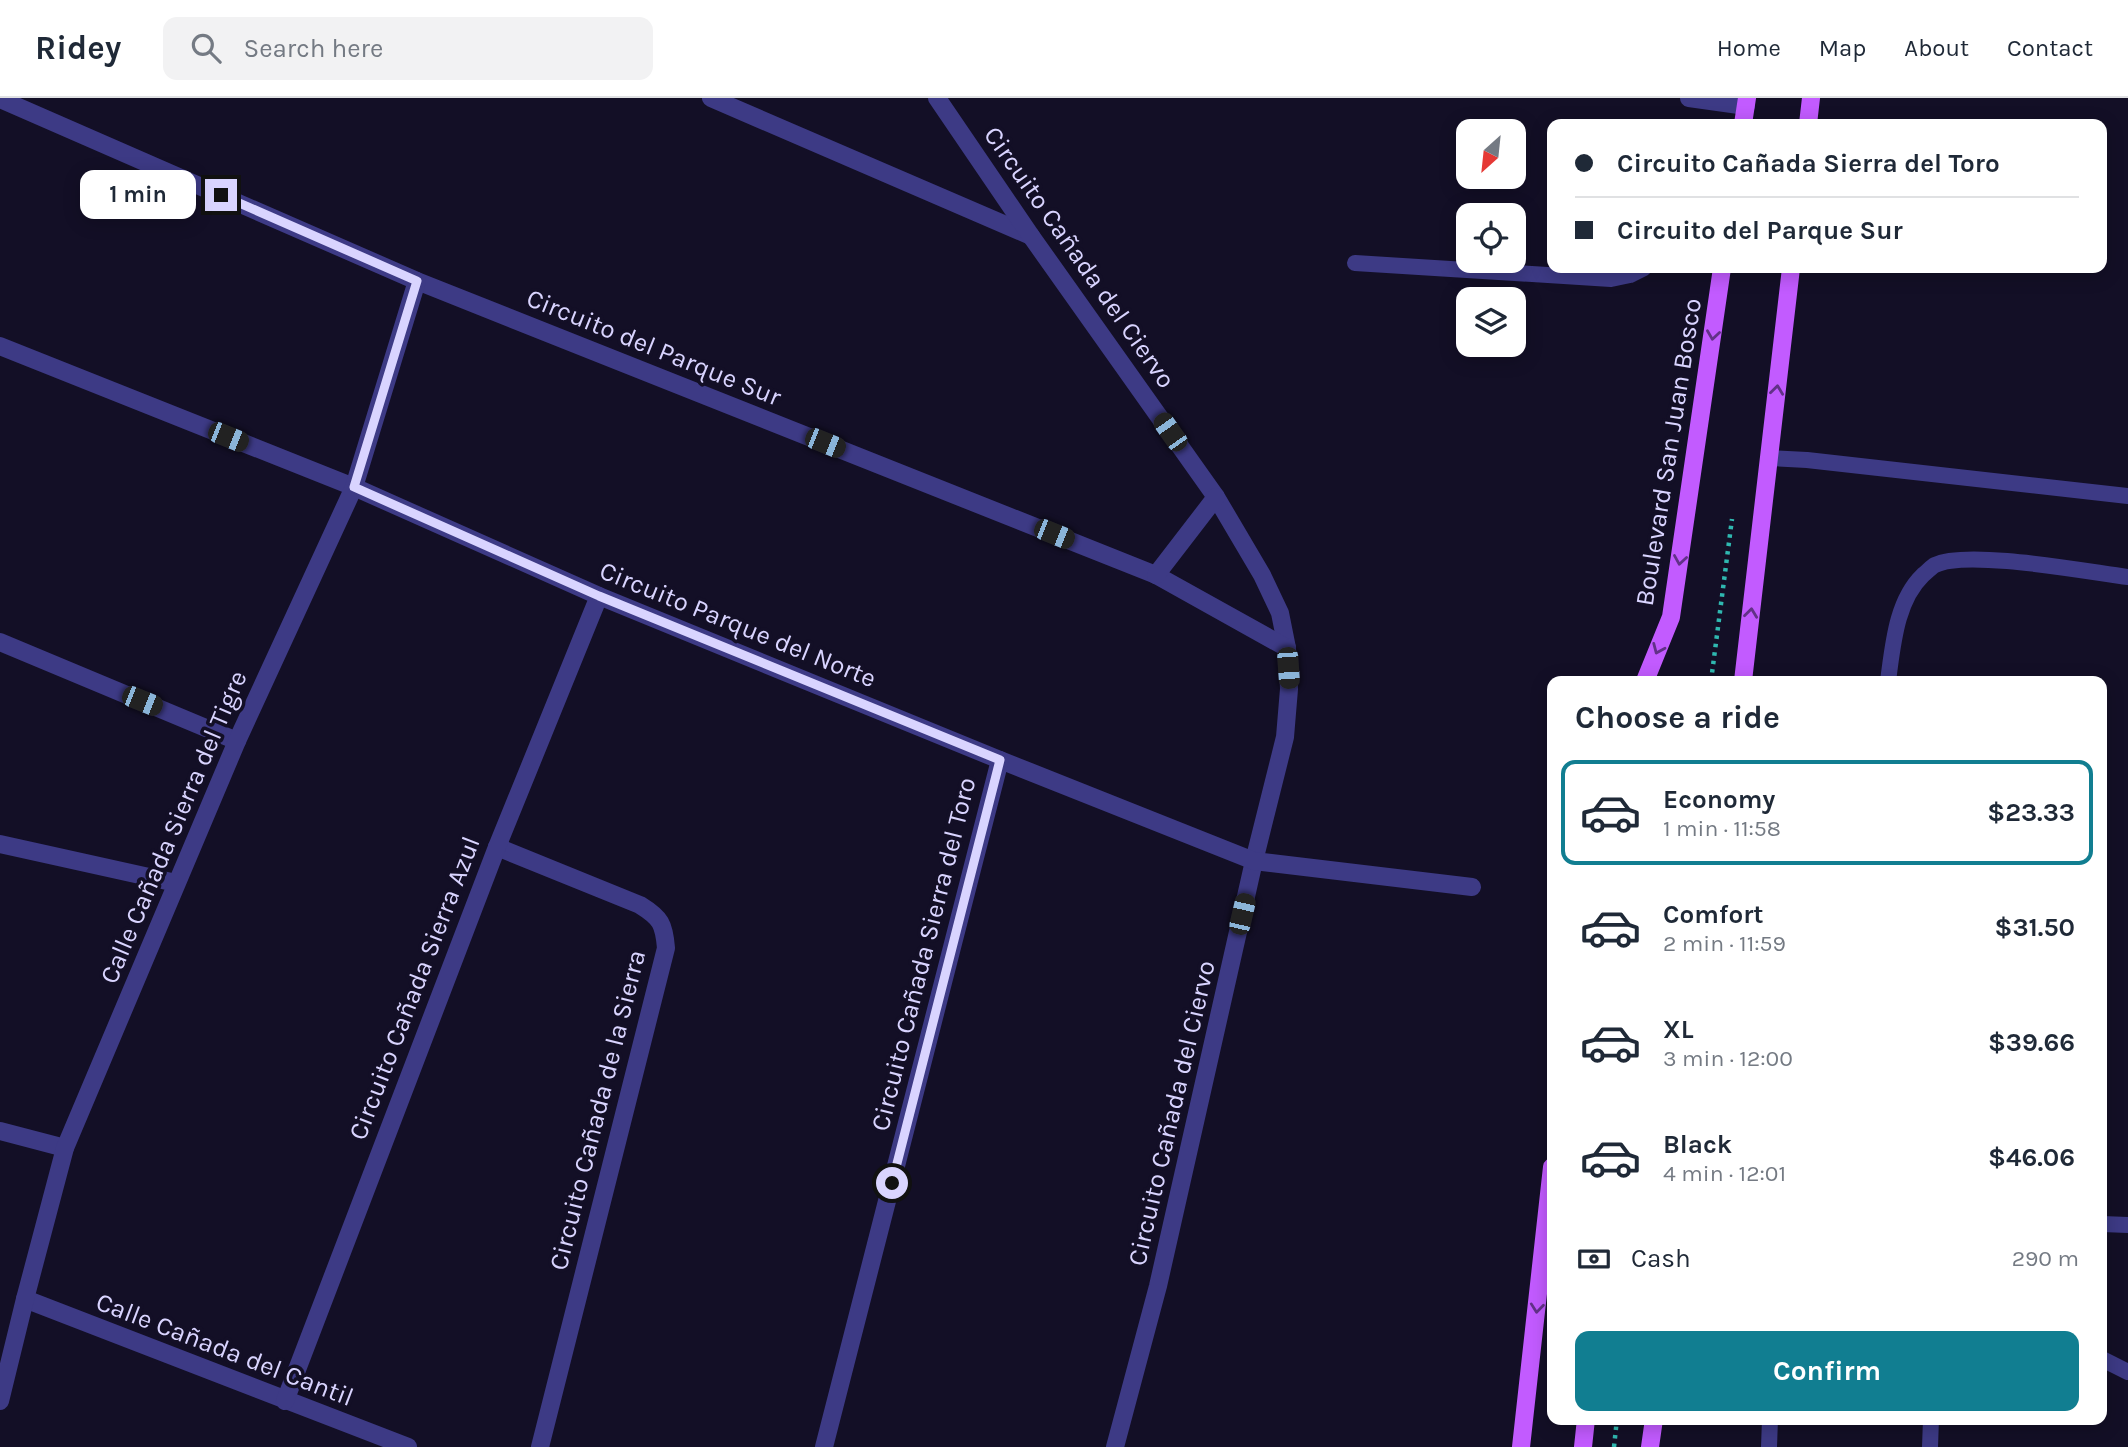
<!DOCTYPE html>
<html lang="en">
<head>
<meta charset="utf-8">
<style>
  body { margin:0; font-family:Karla,sans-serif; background:#f2f2f3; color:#1f2937; height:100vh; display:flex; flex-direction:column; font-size:26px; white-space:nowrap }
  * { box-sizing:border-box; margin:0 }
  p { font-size:23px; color:#747a83 }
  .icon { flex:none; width:38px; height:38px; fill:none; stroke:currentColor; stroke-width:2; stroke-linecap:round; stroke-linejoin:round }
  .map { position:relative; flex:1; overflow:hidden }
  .panel { position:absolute; left:1547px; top:578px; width:560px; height:749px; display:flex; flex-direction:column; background:#fff; border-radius:14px; box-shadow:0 4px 18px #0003 }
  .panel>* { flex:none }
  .guide { position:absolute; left:1547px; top:21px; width:560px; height:154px; border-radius:14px; box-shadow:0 4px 18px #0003; display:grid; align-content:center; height:154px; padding:0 28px; background:#fff }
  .needle { width:46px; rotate:207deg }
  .buttons { position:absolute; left:1456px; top:21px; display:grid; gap:14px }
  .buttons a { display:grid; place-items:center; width:70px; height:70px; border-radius:14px; background:#fff; box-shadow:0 4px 18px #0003; font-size:35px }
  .end { position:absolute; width:32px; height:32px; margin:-16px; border:9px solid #d9d4ff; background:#111; box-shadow:0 0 0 4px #111 }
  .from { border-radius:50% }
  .bubble { position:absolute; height:49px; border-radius:14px; background:#fff; box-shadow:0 4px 18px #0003; font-size:23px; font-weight:700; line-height:49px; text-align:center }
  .car { position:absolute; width:21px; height:42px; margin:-21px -10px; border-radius:9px; box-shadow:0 0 5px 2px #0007; background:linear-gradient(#222 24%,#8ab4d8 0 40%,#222 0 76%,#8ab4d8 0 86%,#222 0) }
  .guide b { display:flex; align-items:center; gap:24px; height:66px; font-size:26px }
  .guide b+b { border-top:2px solid #e0e1e3 }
  .guide i { width:18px; height:18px; background:#1f2937 }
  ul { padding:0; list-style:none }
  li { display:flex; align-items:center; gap:21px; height:105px; margin:0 14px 10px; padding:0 14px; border:4px solid transparent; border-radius:14px }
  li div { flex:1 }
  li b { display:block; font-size:26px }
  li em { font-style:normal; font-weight:700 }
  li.selected { border-color:#117e91 }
  li>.icon { width:63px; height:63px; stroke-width:1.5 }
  h2 { padding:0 28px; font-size:32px; line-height:84px }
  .pay { display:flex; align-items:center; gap:18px; height:77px; padding:0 28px; font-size:26px }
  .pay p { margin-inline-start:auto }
  .cta { display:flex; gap:14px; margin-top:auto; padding:14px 28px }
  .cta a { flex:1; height:80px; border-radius:14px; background:#117e91; color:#fff; font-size:28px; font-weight:700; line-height:80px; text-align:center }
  header { display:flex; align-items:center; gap:42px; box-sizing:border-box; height:98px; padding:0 35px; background:#fff; border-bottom:2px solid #e0e1e3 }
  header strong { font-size:33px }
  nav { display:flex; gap:38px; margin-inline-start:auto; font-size:24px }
  .search { width:490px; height:63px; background:#f2f2f3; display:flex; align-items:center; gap:18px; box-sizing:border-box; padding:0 24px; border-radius:14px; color:#747a83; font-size:26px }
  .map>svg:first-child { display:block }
</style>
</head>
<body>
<header>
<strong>Ridey</strong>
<div class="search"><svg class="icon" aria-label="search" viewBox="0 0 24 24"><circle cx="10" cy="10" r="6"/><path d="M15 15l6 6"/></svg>Search here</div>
<nav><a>Home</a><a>Map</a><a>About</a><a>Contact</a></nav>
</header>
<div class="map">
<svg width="2128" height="1349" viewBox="0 0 2128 1349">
  <rect width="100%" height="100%" fill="#130f26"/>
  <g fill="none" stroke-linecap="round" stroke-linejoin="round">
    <g stroke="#2fb8b0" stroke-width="4.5" stroke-dasharray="3.5 5" stroke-linecap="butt">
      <polyline points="1711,583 1732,421"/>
      <polyline points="1614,1349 1617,1321"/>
    </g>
    <g stroke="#3d3a85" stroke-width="16">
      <polyline points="1355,165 1611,181 1630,177 1644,170"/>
      <polyline points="1769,360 1807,362 2128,398"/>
      <path d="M 1888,583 C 1893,547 1896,503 1923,477 C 1927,474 1931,469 1935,467 C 1967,451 2088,474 2128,479"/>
      <polyline points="2102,1126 2128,1127"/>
      <polyline points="2102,1261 2128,1274"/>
      <polyline points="1769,1349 1770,1321"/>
      <polyline points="1930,1349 1931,1321"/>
    </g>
    <g stroke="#3d3a85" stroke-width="18">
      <polyline points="711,0 1031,138"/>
      <polyline points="937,0 1031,138 1216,399 1262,477 1280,515 1287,550 1289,591 1285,639 1254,763 1158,1188 1115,1349"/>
      <polyline points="1689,0 1746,8"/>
      <polyline points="0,1 417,183 1156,477 1287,550"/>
      <polyline points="0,248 354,389 599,498 1000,662 1254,763 1472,789"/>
      <polyline points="1156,477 1216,399"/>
      <polyline points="0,544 237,643"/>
      <polyline points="0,746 176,785"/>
      <path d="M 497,749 L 640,807 C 661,820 664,826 666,850 L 540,1349"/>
      <polyline points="0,1033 65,1050"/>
      <polyline points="25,1201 408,1349"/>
      <polyline points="0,1303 25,1201 65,1050 237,643 354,389 417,183"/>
      <polyline points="285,1303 497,749 599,498"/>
      <polyline points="824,1349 1000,662"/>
    </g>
    <g stroke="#c25bff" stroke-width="18">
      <polyline points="1743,26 1747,0"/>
      <polyline points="1808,26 1811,0"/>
      <polyline points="1645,583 1671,519 1722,170"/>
      <polyline points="1743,583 1791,170"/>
      <polyline points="1521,1349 1552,1069"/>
      <polyline points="1583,1349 1586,1321"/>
      <polyline points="1650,1349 1654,1321"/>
    </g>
  </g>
  <defs><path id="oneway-chevron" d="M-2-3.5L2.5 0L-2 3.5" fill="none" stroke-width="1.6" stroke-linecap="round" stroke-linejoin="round" transform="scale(1.75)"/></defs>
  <g stroke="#623188">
    <use href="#oneway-chevron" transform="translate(1713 237) rotate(98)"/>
    <use href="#oneway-chevron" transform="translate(1777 292) rotate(-83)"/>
    <use href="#oneway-chevron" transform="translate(1680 462) rotate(99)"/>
    <use href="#oneway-chevron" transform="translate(1751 515) rotate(-83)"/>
    <use href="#oneway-chevron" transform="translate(1658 551) rotate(113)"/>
    <use href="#oneway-chevron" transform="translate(1537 1210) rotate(96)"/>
  </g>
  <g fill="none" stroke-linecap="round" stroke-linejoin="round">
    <polyline stroke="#d9d4ff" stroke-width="9" points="221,97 417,183 354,389 599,498 1000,662 892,1085"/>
  </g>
  <g text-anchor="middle" stroke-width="7" stroke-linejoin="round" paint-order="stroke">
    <g font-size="26" fill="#d9d4ff" stroke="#130f26">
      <text transform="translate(1080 159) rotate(55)" y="9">Circuito Cañada del Ciervo</text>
      <text transform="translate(654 249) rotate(22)" y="9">Circuito del Parque Sur</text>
      <text transform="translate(1668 354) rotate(-81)" y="9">Boulevard San Juan Bosco</text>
      <text transform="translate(738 526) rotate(22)" y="9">Circuito Parque del Norte</text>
      <text transform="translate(173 729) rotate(-67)" y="9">Calle Cañada Sierra del Tigre</text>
      <text transform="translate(923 856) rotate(-76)" y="9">Circuito Cañada Sierra del Toro</text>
      <text transform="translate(414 890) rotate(-69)" y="9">Circuito Cañada Sierra Azul</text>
      <text transform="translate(597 1012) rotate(-76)" y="9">Circuito Cañada de la Sierra</text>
      <text transform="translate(1171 1015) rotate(-77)" y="9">Circuito Cañada del Ciervo</text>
      <text transform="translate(225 1251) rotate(21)" y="9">Calle Cañada del Cantil</text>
    </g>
  </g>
</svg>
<div class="buttons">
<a><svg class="needle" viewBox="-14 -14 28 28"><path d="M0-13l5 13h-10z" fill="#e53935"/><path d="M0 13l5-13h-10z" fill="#747a83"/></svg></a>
<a><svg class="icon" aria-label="locate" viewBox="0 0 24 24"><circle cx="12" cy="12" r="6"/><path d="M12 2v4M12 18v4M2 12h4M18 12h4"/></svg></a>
<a><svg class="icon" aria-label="layers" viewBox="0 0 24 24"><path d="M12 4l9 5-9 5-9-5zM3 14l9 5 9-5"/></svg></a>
</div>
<i class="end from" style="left:892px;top:1085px"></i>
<i class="end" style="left:221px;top:97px"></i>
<div class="bubble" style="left:80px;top:72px;width:116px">1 min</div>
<i class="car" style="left:1170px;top:334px;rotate:325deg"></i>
<i class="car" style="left:228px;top:339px;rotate:112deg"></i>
<i class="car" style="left:825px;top:345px;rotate:112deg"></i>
<i class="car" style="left:1054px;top:436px;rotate:112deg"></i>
<i class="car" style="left:1288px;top:570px;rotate:176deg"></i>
<i class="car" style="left:142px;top:603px;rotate:112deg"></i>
<i class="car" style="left:1242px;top:816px;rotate:13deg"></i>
<div class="guide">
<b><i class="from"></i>Circuito Cañada Sierra del Toro</b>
<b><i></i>Circuito del Parque Sur</b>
</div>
<section class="panel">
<h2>Choose a ride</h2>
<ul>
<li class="selected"><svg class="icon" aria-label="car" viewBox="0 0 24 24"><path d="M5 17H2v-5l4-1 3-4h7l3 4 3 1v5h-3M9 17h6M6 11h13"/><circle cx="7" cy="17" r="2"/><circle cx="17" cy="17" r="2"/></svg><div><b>Economy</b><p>1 min · 11:58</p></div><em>$23.33</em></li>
<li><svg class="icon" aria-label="car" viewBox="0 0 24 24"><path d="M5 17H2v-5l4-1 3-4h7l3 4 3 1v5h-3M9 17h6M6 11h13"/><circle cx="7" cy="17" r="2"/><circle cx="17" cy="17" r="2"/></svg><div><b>Comfort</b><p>2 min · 11:59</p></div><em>$31.50</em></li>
<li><svg class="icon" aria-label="car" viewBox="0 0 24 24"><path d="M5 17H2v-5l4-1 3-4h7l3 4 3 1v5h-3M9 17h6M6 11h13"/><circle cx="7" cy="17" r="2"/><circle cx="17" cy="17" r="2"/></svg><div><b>XL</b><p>3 min · 12:00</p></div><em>$39.66</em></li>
<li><svg class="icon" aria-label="car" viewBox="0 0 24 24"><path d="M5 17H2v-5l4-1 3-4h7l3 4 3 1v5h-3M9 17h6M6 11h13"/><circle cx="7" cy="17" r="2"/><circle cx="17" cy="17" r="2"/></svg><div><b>Black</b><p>4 min · 12:01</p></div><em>$46.06</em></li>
</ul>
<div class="pay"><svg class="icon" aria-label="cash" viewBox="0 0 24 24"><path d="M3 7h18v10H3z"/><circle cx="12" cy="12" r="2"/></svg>Cash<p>290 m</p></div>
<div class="cta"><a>Confirm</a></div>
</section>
</div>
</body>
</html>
